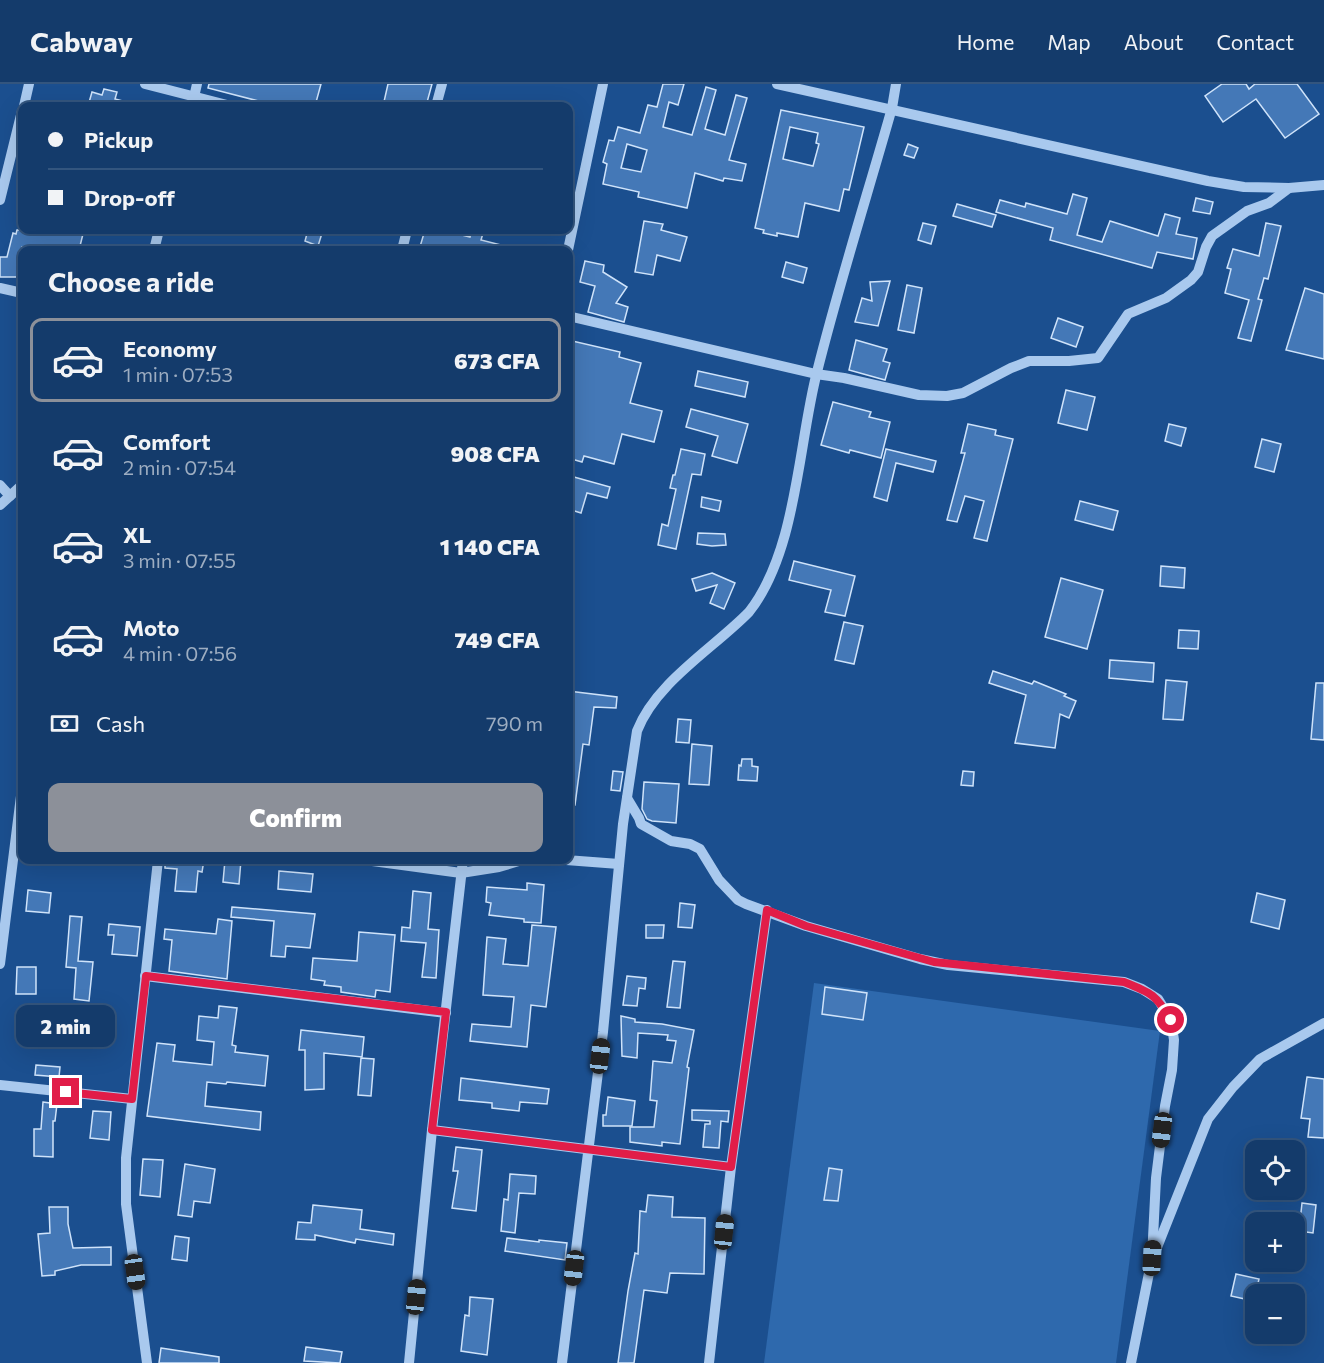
<!DOCTYPE html>
<html lang="en">
<head>
<meta charset="utf-8">
<style>
  body { margin:0; font-family:Commissioner,sans-serif; background:#1d4271; color:#f1f3f6; height:100vh; display:flex; flex-direction:column; font-size:22px; white-space:nowrap }
  * { box-sizing:border-box; margin:0 }
  p { font-size:20px; color:#9dadc1 }
  .icon { flex:none; width:33px; height:33px; fill:none; stroke:currentColor; stroke-width:2; stroke-linecap:round; stroke-linejoin:round }
  .map { position:relative; flex:1; overflow:hidden }
  .sheet { position:absolute; left:18px; top:162px; width:555px; height:618px; display:flex; flex-direction:column; background:#143b6b; border-radius:12px; box-shadow:0 6px 24px #0002,0 0 0 2px #33557e }
  .sheet>* { flex:none }
  .hud { position:absolute; left:18px; top:18px; width:555px; height:132px; border-radius:12px; box-shadow:0 6px 24px #0002,0 0 0 2px #33557e; display:grid; align-content:center; height:132px; padding:0 30px; background:#143b6b }
  .buttons { position:absolute; left:1245px; top:1056px; display:grid; gap:12px }
  .buttons a { display:grid; place-items:center; width:60px; height:60px; border-radius:12px; background:#143b6b; box-shadow:0 6px 24px #0002,0 0 0 2px #33557e; font-size:30px }
  .end { position:absolute; width:27px; height:27px; margin:-14px; border:8px solid #e11d48; background:#fff; box-shadow:0 0 0 3px #fff }
  .from { border-radius:50% }
  .bubble { position:absolute; height:42px; border-radius:12px; background:#143b6b; box-shadow:0 6px 24px #0002,0 0 0 2px #33557e; font-size:20px; font-weight:800; line-height:42px; text-align:center }
  .car { position:absolute; width:18px; height:36px; margin:-18px -9px; border-radius:8px; box-shadow:0 0 4px 2px #0007; background:linear-gradient(#222 24%,#8ab4d8 0 40%,#222 0 76%,#8ab4d8 0 86%,#222 0) }
  .hud b { display:flex; align-items:center; gap:21px; height:57px; font-size:22px }
  .hud b+b { border-top:2px solid #33557e }
  .hud i { width:15px; height:15px; background:#f1f3f6 }
  ul { padding:0; list-style:none }
  li { display:flex; align-items:center; gap:18px; height:84px; margin:0 12px 9px; padding:0 18px; border:3px solid transparent; border-radius:12px }
  li div { flex:1 }
  li b { display:block; font-size:22px }
  li em { font-style:normal; font-weight:800 }
  li.on { border-color:#8c9099 }
  li>.icon { width:54px; height:54px; stroke-width:1.5 }
  h2 { padding:0 30px; font-size:27px; line-height:72px }
  .pay { display:flex; align-items:center; gap:15px; height:66px; padding:0 30px; font-size:22px }
  .pay p { margin-inline-start:auto }
  .cta { display:flex; gap:12px; margin-top:auto; padding:12px 30px }
  .cta a { flex:1; height:69px; border-radius:12px; background:#8c9099; color:#fff; font-size:24px; font-weight:800; line-height:69px; text-align:center }
  header { display:flex; align-items:center; gap:36px; box-sizing:border-box; height:84px; padding:0 30px; background:#143b6b; border-bottom:2px solid #33557e }
  header strong { font-size:28px }
  nav { display:flex; gap:33px; margin-inline-start:auto; font-size:21px }
  .map>svg:first-child { display:block }
</style>
</head>
<body>
<header>
<strong>Cabway</strong>
<nav><a>Home</a><a>Map</a><a>About</a><a>Contact</a></nav>
</header>
<div class="map">
<svg width="1324" height="1279" viewBox="0 0 1324 1279">
  <rect width="100%" height="100%" fill="#1b4f8f"/>
  <polygon fill="#2e69ad" points="814,899 1160,947 1116,1279 764,1279"/>
  <g fill="#4478b7" stroke="#cfe3fa" stroke-width="1.5" fill-rule="evenodd">
    <polygon points="209,0 321,0 315,22 295,22 271,17 270,20 208,4"/>
    <polygon points="388,0 432,0 426,22 383,22"/>
    <path d="M 663,0 L 684,0 L 678,21 L 669,18 L 663,43 L 692,51 L 706,3 L 716,6 L 705,45 L 725,51 L 736,11 L 747,14 L 729,76 L 746,80 L 742,97 L 724,94 L 723,97 L 695,89 L 687,124 L 638,113 L 639,108 L 603,100 L 607,80 L 603,78 L 609,56 L 614,57 L 618,43 L 640,49 L 648,21 L 657,23 ZM 627,60 L 647,66 L 641,88 L 621,84 Z"/>
    <polygon points="1222,0 1246,0 1249,5 1255,0 1297,0 1319,30 1285,54 1256,15 1223,38 1205,12"/>
    <polygon points="104,5 117,8 115,15 131,19 131,22 88,22 92,8 102,11"/>
    <path d="M 781,26 L 864,43 L 849,106 L 844,105 L 839,127 L 805,119 L 798,153 L 777,149 L 777,152 L 763,149 L 764,146 L 755,144 ZM 790,43 L 818,49 L 816,59 L 819,60 L 813,82 L 783,75 Z"/>
    <polygon points="908,60 918,64 914,74 904,71"/>
    <polygon points="1073,110 1087,114 1077,151 1102,158 1110,137 1158,152 1165,130 1180,134 1176,150 1197,154 1193,175 1157,168 1152,184 1050,156 1053,144 996,128 1000,116 1025,123 1026,119 1067,130"/>
    <polygon points="1196,114 1213,118 1210,130 1193,127"/>
    <polygon points="957,120 996,131 992,143 953,132"/>
    <polygon points="644,137 663,140 661,146 687,153 680,177 657,171 653,191 635,188"/>
    <polygon points="923,139 936,142 931,160 918,156"/>
    <polygon points="1266,139 1281,142 1268,195 1264,194 1258,215 1262,216 1251,257 1238,254 1249,216 1225,209 1231,185 1227,184 1233,165 1259,172"/>
    <polygon points="17,146 84,146 79,166 35,166 22,163 21,193 0,193 0,173 7,173 13,149 16,150"/>
    <polygon points="308,146 323,146 318,162 305,157"/>
    <polygon points="425,146 442,146 470,153 472,146 484,146 481,156 509,163 508,166 419,166"/>
    <polygon points="585,177 604,181 603,188 627,203 616,219 628,223 624,238 588,228 595,202 580,198"/>
    <polygon points="786,178 807,184 803,199 782,193"/>
    <polygon points="890,197 878,242 855,238 862,214 872,217 870,198"/>
    <polygon points="907,201 922,204 914,249 898,246"/>
    <polygon points="1305,204 1324,210 1324,275 1286,266"/>
    <polygon points="1058,234 1083,243 1076,263 1051,254"/>
    <polygon points="568,256 620,268 619,273 641,279 630,319 662,327 654,358 622,350 614,380 584,372 582,378 568,374"/>
    <polygon points="856,256 887,265 883,277 890,279 885,296 849,286"/>
    <polygon points="698,287 748,298 745,313 695,302"/>
    <polygon points="1066,306 1095,313 1087,346 1058,339"/>
    <polygon points="833,318 871,328 869,333 890,338 881,374 850,366 849,369 821,361"/>
    <polygon points="691,325 748,340 737,379 712,372 718,352 686,343"/>
    <polygon points="968,340 996,346 995,351 1013,355 987,457 974,454 984,417 965,412 957,438 947,436 965,369 961,369"/>
    <polygon points="1169,340 1186,344 1181,362 1165,357"/>
    <polygon points="1262,355 1281,360 1274,388 1255,383"/>
    <polygon points="681,365 705,370 701,391 692,390 676,465 658,461 662,440 668,442 676,405 670,404 673,391 675,391"/>
    <polygon points="886,365 936,377 933,388 896,379 887,417 874,413"/>
    <polygon points="574,393 610,403 607,414 587,409 581,429 568,425 568,405 570,405"/>
    <polygon points="702,413 721,417 719,427 701,423"/>
    <polygon points="1080,417 1118,427 1113,446 1075,436"/>
    <polygon points="698,449 725,450 726,461 712,462 697,460"/>
    <polygon points="794,477 855,492 845,532 825,528 831,506 789,496"/>
    <polygon points="1161,482 1185,484 1184,504 1160,502"/>
    <polygon points="712,489 735,499 724,525 710,519 717,501 696,507 692,495"/>
    <polygon points="1061,494 1103,506 1087,565 1045,553"/>
    <polygon points="844,538 863,542 854,580 835,576"/>
    <polygon points="1179,546 1199,547 1198,565 1178,564"/>
    <polygon points="1110,576 1154,579 1153,598 1109,594"/>
    <polygon points="993,587 1032,600 1034,597 1066,610 1064,612 1076,617 1069,634 1060,630 1055,664 1015,659 1026,611 989,599"/>
    <polygon points="1166,596 1187,598 1183,636 1163,635"/>
    <polygon points="1316,599 1324,599 1324,656 1311,655"/>
    <polygon points="568,607 617,613 616,624 594,623 589,661 583,660 575,721 568,721"/>
    <polygon points="678,635 691,636 689,659 676,658"/>
    <polygon points="692,660 712,662 709,701 689,700"/>
    <polygon points="742,675 752,675 752,682 758,683 757,697 738,696 739,681 741,682"/>
    <polygon points="613,687 623,688 620,707 611,706"/>
    <polygon points="963,687 974,688 973,702 961,701"/>
    <polygon points="644,698 679,700 676,739 652,737 647,735 642,725"/>
    <polygon points="165,776 204,776 202,788 198,787 196,808 175,807 177,785 165,784"/>
    <polygon points="225,776 241,776 239,800 223,798"/>
    <polygon points="279,787 313,790 311,808 278,805"/>
    <polygon points="527,799 544,801 541,839 524,838 524,835 489,831 491,819 486,818 487,803 527,806"/>
    <polygon points="28,806 51,809 49,829 26,827"/>
    <polygon points="413,807 431,809 428,845 439,846 436,894 422,893 426,859 401,857 402,843 410,844"/>
    <polygon points="1257,809 1285,816 1279,845 1251,838"/>
    <polygon points="680,819 695,821 692,844 678,843"/>
    <polygon points="232,823 315,830 310,864 286,862 285,873 271,872 274,837 231,833"/>
    <polygon points="70,832 82,833 78,877 93,878 89,917 74,915 76,884 66,883"/>
    <polygon points="218,835 232,837 227,895 169,887 172,856 164,855 165,845 216,850"/>
    <polygon points="109,840 140,843 137,872 112,870 114,851 108,851"/>
    <polygon points="532,841 556,843 546,923 531,921 527,963 470,957 472,940 511,943 514,913 483,911 487,853 506,855 503,880 528,882"/>
    <polygon points="646,841 664,841 663,854 646,854"/>
    <polygon points="359,848 395,851 390,908 376,906 375,913 341,908 341,903 324,901 325,897 311,895 313,874 357,877"/>
    <polygon points="673,877 685,878 680,924 667,923"/>
    <polygon points="17,883 36,883 36,910 16,910"/>
    <polygon points="627,892 646,894 645,905 639,904 637,922 623,921"/>
    <polygon points="825,903 867,909 863,936 822,930"/>
    <polygon points="219,922 237,924 232,961 236,962 235,968 268,972 265,1002 227,998 226,1000 207,998 205,1022 261,1028 260,1046 147,1032 157,959 175,961 173,977 212,981 214,958 197,956 199,932 218,934"/>
    <polygon points="621,932 635,935 635,938 662,940 694,946 687,983 689,984 680,1060 662,1058 662,1062 630,1058 630,1043 654,1043 657,1017 650,1016 653,977 672,979 676,957 667,956 668,951 638,949 637,974 622,972"/>
    <polygon points="301,946 364,953 362,973 324,969 324,1005 305,1006 305,966 299,966"/>
    <polygon points="361,974 374,975 371,1012 358,1011"/>
    <polygon points="36,981 60,983 59,993 35,991"/>
    <polygon points="1307,993 1324,995 1324,1054 1308,1053 1310,1035 1301,1034"/>
    <polygon points="461,994 549,1005 547,1020 520,1018 519,1027 492,1024 492,1019 459,1016"/>
    <polygon points="608,1013 635,1017 632,1042 603,1042 603,1031 606,1031"/>
    <polygon points="43,1018 57,1020 55,1037 53,1037 53,1073 34,1072 34,1045 41,1045"/>
    <polygon points="692,1026 729,1027 728,1038 721,1037 719,1064 703,1063 705,1040 710,1040 710,1037 692,1036"/>
    <polygon points="93,1027 111,1028 109,1056 90,1054"/>
    <polygon points="456,1063 482,1066 476,1127 452,1124 458,1087 453,1087"/>
    <polygon points="143,1075 163,1076 160,1113 140,1111"/>
    <polygon points="185,1080 215,1085 210,1119 194,1117 192,1133 178,1131"/>
    <polygon points="829,1084 842,1086 838,1117 824,1116"/>
    <polygon points="510,1090 536,1092 535,1110 519,1109 515,1149 501,1147 504,1115 508,1116"/>
    <polygon points="648,1111 673,1113 672,1133 705,1134 704,1190 670,1189 667,1209 644,1206 634,1279 618,1279 628,1207 635,1169 638,1170 640,1127 646,1128"/>
    <polygon points="1302,1119 1316,1121 1313,1149 1299,1147"/>
    <polygon points="313,1121 362,1126 360,1145 394,1150 393,1161 356,1155 355,1159 315,1151 315,1156 296,1155 298,1138 311,1139"/>
    <polygon points="49,1123 68,1123 68,1140 73,1164 111,1163 111,1181 81,1181 55,1187 55,1191 42,1192 38,1150 50,1149"/>
    <polygon points="175,1152 189,1154 187,1177 172,1175"/>
    <polygon points="507,1154 539,1158 539,1156 567,1159 565,1176 505,1167"/>
    <polygon points="1236,1190 1259,1195 1254,1217 1231,1212"/>
    <polygon points="470,1213 493,1215 487,1271 461,1267 465,1231 469,1232"/>
    <polygon points="306,1263 342,1268 340,1279 304,1277"/>
    <polygon points="161,1264 219,1273 219,1279 159,1279"/>
  </g>
  <g fill="none" stroke-linecap="round" stroke-linejoin="round">
    <g stroke="#a9c9ee" stroke-width="10">
      <polyline points="145,0 231,22"/>
      <polyline points="777,0 1208,97 1244,103 1289,104 1324,101"/>
      <polyline points="24,22 29,0"/>
      <polyline points="192,22 197,0"/>
      <polyline points="436,22 442,0"/>
      <polyline points="0,116 22,27"/>
      <polyline points="154,166 159,146"/>
      <polyline points="402,166 407,146"/>
      <polyline points="568,166 603,0"/>
      <polyline points="0,204 22,209"/>
      <polyline points="568,232 816,290 844,294 919,311 947,312 963,309 1011,284 1029,277 1069,277 1098,274 1128,230 1166,214 1191,196 1198,188 1206,163 1212,152 1247,127 1269,119 1289,104"/>
      <polyline points="0,401 10,412"/>
      <polyline points="0,421 22,401"/>
      <polyline points="627,714 639,734 641,740 671,757 690,760 700,765 719,796 738,816 746,820 806,842 920,875 948,881 1124,898 1142,905 1158,915 1171,936 1174,956 1172,986 1165,1022 1156,1094 1152,1174 1131,1279"/>
      <polyline points="365,776 461,789 499,783 522,776"/>
      <polyline points="566,776 619,780"/>
      <polyline points="0,880 22,704"/>
      <polyline points="145,892 446,929"/>
      <polyline points="0,1001 132,1015"/>
      <polyline points="432,1046 731,1083"/>
      <polyline points="1156,1166 1208,1035 1233,1003 1260,975 1324,939"/>
      <polyline points="147,1279 126,1120 126,1074 158,776"/>
      <polyline points="409,1279 432,1046 463,776"/>
      <path d="M 562,1279 L 603,948 L 623,740 L 637,647 C 656,598 714,564 749,528 C 797,467 798,361 817,288 C 839,200 867,112 892,24 L 896,0"/>
      <polyline points="709,1279 731,1083 767,826"/>
    </g>
  </g>
  <g fill="none" stroke-linecap="round" stroke-linejoin="round">
    <path stroke="#e11d48" stroke-width="8" d="M 66,1008 L 132,1015 L 146,892 L 446,928 L 432,1046 L 731,1083 L 767,826 L 806,842 L 934,878 L 1124,898 C 1152,909 1156,911 1171,936"/>
  </g>
</svg>
<div class="buttons">
<a><svg class="icon" aria-label="locate" viewBox="0 0 24 24"><circle cx="12" cy="12" r="6"/><path d="M12 2v4M12 18v4M2 12h4M18 12h4"/></svg></a>
<a>+</a>
<a>−</a>
</div>
<i class="end from" style="left:1171px;top:936px"></i>
<i class="end" style="left:66px;top:1008px"></i>
<div class="bubble" style="left:16px;top:921px;width:99px">2 min</div>
<i class="car" style="left:600px;top:972px;rotate:7deg"></i>
<i class="car" style="left:1162px;top:1046px;rotate:187deg"></i>
<i class="car" style="left:724px;top:1148px;rotate:6deg"></i>
<i class="car" style="left:1152px;top:1174px;rotate:3deg"></i>
<i class="car" style="left:574px;top:1184px;rotate:187deg"></i>
<i class="car" style="left:135px;top:1188px;rotate:172deg"></i>
<i class="car" style="left:416px;top:1213px;rotate:6deg"></i>
<div class="hud">
<b><i class="from"></i>Pickup</b>
<b><i></i>Drop-off</b>
</div>
<section class="sheet">
<h2>Choose a ride</h2>
<ul>
<li class="on"><svg class="icon" aria-label="car" viewBox="0 0 24 24"><path d="M5 17H2v-5l4-1 3-4h7l3 4 3 1v5h-3M9 17h6M6 11h13"/><circle cx="7" cy="17" r="2"/><circle cx="17" cy="17" r="2"/></svg><div><b>Economy</b><p>1 min · 07:53</p></div><em>673 CFA</em></li>
<li><svg class="icon" aria-label="car" viewBox="0 0 24 24"><path d="M5 17H2v-5l4-1 3-4h7l3 4 3 1v5h-3M9 17h6M6 11h13"/><circle cx="7" cy="17" r="2"/><circle cx="17" cy="17" r="2"/></svg><div><b>Comfort</b><p>2 min · 07:54</p></div><em>908 CFA</em></li>
<li><svg class="icon" aria-label="car" viewBox="0 0 24 24"><path d="M5 17H2v-5l4-1 3-4h7l3 4 3 1v5h-3M9 17h6M6 11h13"/><circle cx="7" cy="17" r="2"/><circle cx="17" cy="17" r="2"/></svg><div><b>XL</b><p>3 min · 07:55</p></div><em>1 140 CFA</em></li>
<li><svg class="icon" aria-label="car" viewBox="0 0 24 24"><path d="M5 17H2v-5l4-1 3-4h7l3 4 3 1v5h-3M9 17h6M6 11h13"/><circle cx="7" cy="17" r="2"/><circle cx="17" cy="17" r="2"/></svg><div><b>Moto</b><p>4 min · 07:56</p></div><em>749 CFA</em></li>
</ul>
<div class="pay"><svg class="icon" aria-label="cash" viewBox="0 0 24 24"><path d="M3 7h18v10H3z"/><circle cx="12" cy="12" r="2"/></svg>Cash<p>790 m</p></div>
<div class="cta"><a>Confirm</a></div>
</section>
</div>
</body>
</html>
